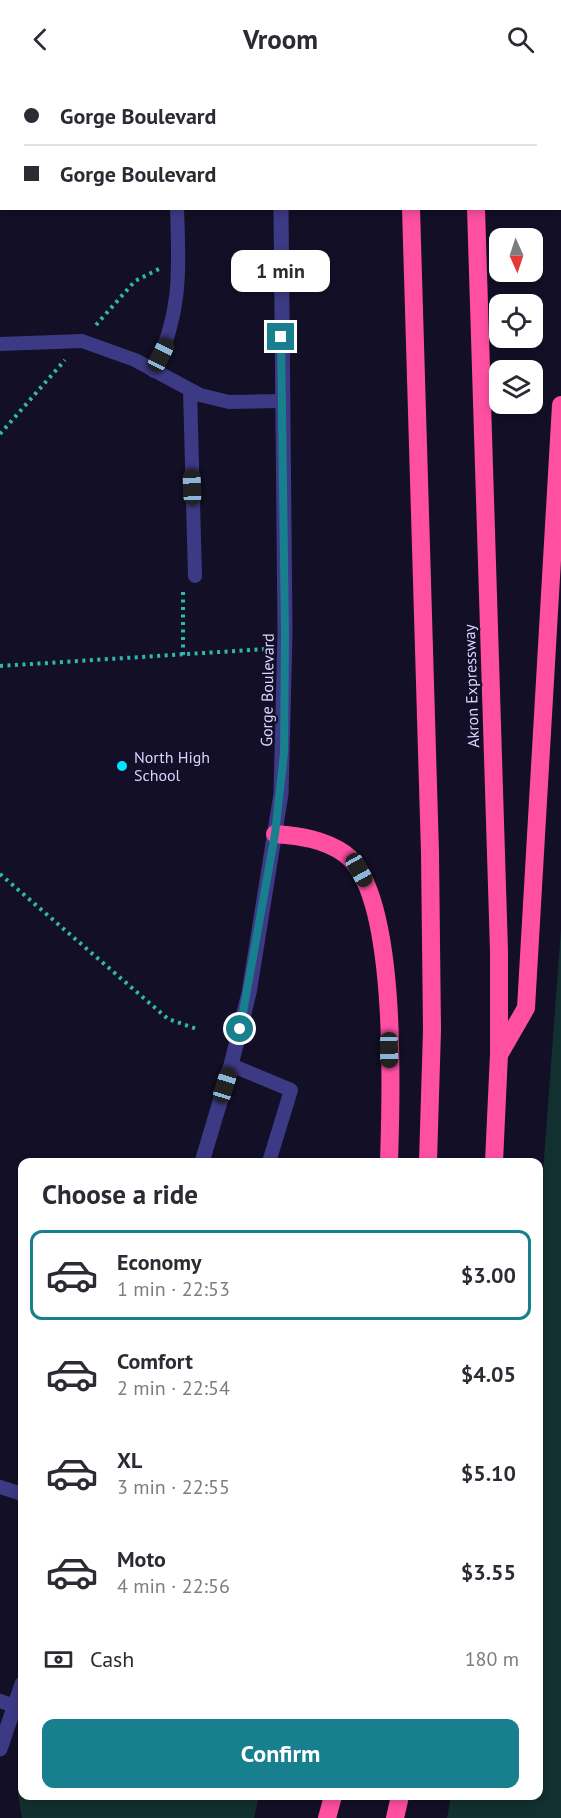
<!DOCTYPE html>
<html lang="en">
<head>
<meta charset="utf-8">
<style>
  body { margin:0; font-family:"PT Sans",sans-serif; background:#f2f2f3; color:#2b2b33; height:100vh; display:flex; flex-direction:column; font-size:22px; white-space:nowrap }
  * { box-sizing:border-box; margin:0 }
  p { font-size:20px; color:#7c7c81 }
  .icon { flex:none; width:33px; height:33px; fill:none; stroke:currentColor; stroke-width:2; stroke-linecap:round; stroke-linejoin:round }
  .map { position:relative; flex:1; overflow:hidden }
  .sheet { position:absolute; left:18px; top:1080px; width:525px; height:642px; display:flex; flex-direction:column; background:#fff; border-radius:12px; box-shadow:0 3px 9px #0003 }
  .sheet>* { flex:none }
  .banner { position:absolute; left:0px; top:0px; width:561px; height:132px; box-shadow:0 3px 9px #0003; display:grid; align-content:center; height:132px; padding:0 24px; background:#fff }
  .needle { width:39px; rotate:177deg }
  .buttons { position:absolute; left:489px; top:150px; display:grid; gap:12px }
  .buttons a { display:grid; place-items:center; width:54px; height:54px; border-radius:12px; background:#fff; box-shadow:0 3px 9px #0003; font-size:30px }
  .end { position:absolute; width:27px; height:27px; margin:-14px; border:8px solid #187f8f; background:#fff; box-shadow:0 0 0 3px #fff }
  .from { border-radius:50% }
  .bubble { position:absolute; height:42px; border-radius:12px; background:#fff; box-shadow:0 3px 9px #0003; font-size:20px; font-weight:600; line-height:42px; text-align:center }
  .car { position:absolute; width:18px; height:36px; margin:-18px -9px; border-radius:8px; box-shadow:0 0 4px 2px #0007; background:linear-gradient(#222 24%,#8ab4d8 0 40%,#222 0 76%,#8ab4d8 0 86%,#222 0) }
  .banner b { display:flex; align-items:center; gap:21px; height:57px; font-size:22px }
  .banner b+b { border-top:2px solid #e1e1e2 }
  .banner i { width:15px; height:15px; background:#2b2b33 }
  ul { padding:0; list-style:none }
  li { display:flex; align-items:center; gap:18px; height:90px; margin:0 12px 9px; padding:0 12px; border:3px solid transparent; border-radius:12px }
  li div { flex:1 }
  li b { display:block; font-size:22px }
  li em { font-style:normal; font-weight:600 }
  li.active { border-color:#187f8f }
  li>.icon { width:54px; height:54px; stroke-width:1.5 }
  h2 { padding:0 24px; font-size:27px; line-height:72px }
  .pay { display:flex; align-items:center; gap:15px; height:66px; padding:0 24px; font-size:22px }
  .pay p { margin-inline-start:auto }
  .action { display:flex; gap:12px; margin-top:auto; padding:12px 24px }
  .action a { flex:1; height:69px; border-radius:12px; background:#187f8f; color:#fff; font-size:24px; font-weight:600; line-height:69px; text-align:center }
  header { display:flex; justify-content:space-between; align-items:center; height:78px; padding:0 24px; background:#fff; font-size:27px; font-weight:600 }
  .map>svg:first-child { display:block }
</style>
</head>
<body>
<header><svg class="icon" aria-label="back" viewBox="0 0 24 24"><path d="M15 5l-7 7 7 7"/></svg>Vroom<svg class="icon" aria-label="search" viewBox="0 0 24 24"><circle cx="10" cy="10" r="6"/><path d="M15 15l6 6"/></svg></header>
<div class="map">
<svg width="561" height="1740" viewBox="0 0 561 1740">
  <rect width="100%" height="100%" fill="#130f26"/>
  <g fill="#12302f">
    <polygon points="561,851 561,1740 447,1740 451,1718 538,1718 538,1161"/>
    <polygon points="22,1701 22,1718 259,1718 254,1740 22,1740 18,1716"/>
  </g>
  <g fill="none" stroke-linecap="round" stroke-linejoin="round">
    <g stroke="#2fb8b0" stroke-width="4" stroke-dasharray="3 4.5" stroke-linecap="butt">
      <polyline points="96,247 135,203 159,191"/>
      <polyline points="0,356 65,282"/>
      <polyline points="183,577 183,512"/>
      <polyline points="0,588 266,571"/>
      <polyline points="0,796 168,941 197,951"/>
    </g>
    <g stroke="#3d3a85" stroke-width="14">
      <polyline points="0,55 2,55"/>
      <polyline points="0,124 2,124"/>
      <polyline points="0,266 82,263 135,282 200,317 229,324 281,323"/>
      <path d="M 154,293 C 182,233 179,194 177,130"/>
      <polyline points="190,312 195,498"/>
      <polyline points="231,987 291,1012 269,1084"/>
      <polyline points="0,1409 22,1416"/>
      <polyline points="0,1623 15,1628"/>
    </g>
    <g stroke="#3d3a85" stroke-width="15">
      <polyline points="280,0 280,2"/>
      <polyline points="202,1084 231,987 249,915 281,716 285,555 281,130"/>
      <polyline points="0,1671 22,1606"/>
    </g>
    <g stroke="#ff4fa3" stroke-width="18">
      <polyline points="407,0 407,2"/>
      <polyline points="472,0 472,2"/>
      <polyline points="411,130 430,775 432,952 428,1084"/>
      <polyline points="476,130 499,873 499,976 494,1084"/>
      <path d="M 275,756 C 300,758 324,761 345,776 C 399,816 391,1020 389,1084"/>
      <polyline points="500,975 526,930 561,327"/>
      <polyline points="327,1740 333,1718"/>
      <polyline points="395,1740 400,1718"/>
    </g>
  </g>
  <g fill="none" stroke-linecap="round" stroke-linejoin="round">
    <polyline stroke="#187f8f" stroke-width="8" points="240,951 275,756 284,675 285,555 281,259"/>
  </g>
  <circle fill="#00e5ff" stroke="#130f26" stroke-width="2" cx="122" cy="688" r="6"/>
  <g text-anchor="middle" stroke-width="4.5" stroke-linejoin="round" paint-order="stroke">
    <g font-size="16" fill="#d9d4ff" stroke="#130f26">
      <text transform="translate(471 608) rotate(-92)" y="6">Akron Expressway</text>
      <text transform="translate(267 612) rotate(-89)" y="6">Gorge Boulevard</text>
    </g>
    <g font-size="16" fill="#d9d4ff" stroke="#130f26" text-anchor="start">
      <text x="134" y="685">North High<tspan x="134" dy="18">School</tspan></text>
    </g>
  </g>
</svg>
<div class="buttons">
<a><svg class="needle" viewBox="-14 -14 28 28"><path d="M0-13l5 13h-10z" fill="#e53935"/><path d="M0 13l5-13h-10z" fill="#7c7c81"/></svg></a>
<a><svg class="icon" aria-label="locate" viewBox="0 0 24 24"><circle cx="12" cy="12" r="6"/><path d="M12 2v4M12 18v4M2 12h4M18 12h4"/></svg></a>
<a><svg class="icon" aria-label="layers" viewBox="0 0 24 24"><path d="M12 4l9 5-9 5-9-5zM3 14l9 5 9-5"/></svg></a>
</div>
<i class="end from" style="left:240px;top:951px"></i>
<i class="end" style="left:281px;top:259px"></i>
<div class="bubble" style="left:231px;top:172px;width:99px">1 min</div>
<i class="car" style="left:161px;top:277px;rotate:26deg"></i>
<i class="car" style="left:192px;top:409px;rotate:358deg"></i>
<i class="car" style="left:359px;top:792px;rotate:151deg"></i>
<i class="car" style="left:389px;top:972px;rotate:179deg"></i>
<i class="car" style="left:225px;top:1007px;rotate:17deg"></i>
<div class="banner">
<b><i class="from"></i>Gorge Boulevard</b>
<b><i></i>Gorge Boulevard</b>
</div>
<section class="sheet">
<h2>Choose a ride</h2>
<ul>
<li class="active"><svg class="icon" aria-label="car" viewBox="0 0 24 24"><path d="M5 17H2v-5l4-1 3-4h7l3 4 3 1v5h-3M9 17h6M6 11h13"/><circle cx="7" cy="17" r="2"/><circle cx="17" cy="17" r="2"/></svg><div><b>Economy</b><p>1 min · 22:53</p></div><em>$3.00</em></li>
<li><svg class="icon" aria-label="car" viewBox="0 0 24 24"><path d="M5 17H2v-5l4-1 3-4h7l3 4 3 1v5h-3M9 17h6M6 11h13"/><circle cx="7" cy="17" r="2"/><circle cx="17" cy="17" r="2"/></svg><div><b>Comfort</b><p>2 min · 22:54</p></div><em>$4.05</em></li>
<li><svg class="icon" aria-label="car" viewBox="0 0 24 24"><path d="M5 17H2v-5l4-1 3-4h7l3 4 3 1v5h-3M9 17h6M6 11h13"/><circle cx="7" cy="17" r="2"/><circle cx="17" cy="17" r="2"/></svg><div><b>XL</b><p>3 min · 22:55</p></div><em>$5.10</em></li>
<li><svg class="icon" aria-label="car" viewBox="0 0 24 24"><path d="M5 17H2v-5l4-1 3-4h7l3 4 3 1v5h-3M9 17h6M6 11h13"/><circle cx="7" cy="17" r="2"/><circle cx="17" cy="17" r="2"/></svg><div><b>Moto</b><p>4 min · 22:56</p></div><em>$3.55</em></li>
</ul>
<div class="pay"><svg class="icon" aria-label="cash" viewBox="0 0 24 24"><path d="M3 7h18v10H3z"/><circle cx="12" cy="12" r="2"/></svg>Cash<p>180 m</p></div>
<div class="action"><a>Confirm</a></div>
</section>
</div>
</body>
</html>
